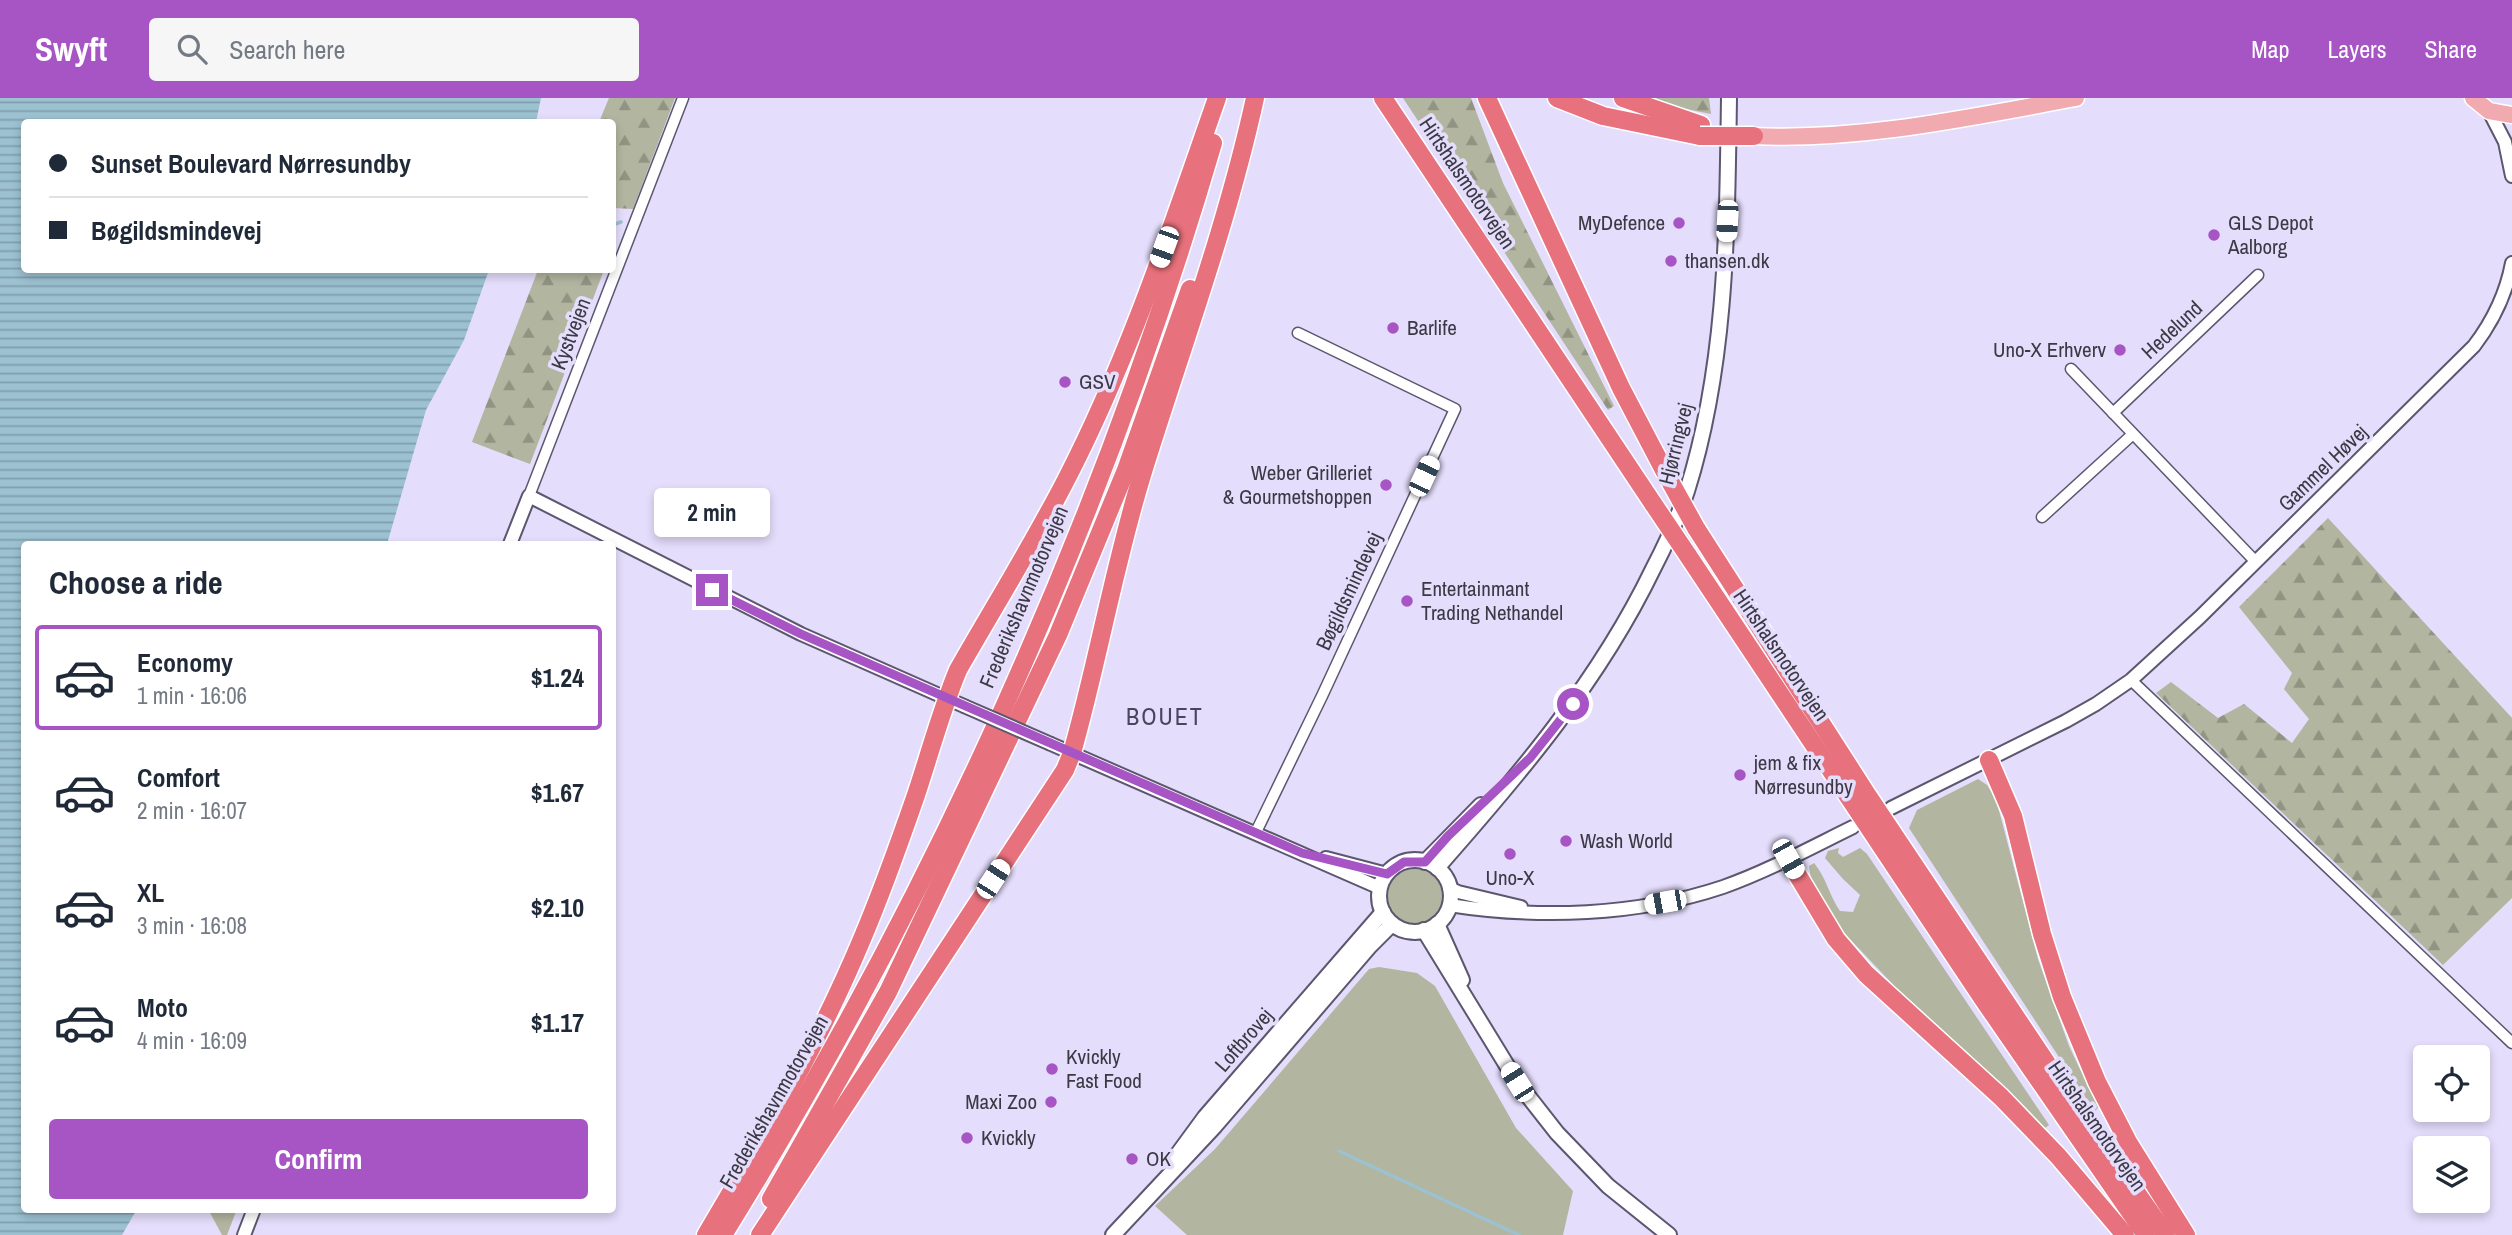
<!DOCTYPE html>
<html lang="en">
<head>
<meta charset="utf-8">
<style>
  body { margin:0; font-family:"Archivo Narrow",sans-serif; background:#f6f6f7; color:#1f2937; height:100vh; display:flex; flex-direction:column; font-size:26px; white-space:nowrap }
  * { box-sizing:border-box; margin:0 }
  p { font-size:23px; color:#747a83 }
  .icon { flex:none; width:38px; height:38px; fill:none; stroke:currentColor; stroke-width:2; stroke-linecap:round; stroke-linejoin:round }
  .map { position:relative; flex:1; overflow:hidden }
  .sheet { position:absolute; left:21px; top:443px; width:595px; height:672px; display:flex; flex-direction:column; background:#fff; border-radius:7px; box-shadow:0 4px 10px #0003 }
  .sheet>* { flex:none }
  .banner { position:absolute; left:21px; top:21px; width:595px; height:154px; border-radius:7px; box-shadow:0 4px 10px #0003; display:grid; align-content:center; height:154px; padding:0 28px; background:#fff }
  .buttons { position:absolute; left:2413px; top:947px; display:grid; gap:14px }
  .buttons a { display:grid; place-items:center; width:77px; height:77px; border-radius:7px; background:#fff; box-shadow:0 4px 10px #0003; font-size:35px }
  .end { position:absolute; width:32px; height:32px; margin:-16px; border:9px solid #a754c4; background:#fff; box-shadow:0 0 0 4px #fff }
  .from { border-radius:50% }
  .bubble { position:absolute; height:49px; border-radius:7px; background:#fff; box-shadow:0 4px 10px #0003; font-size:23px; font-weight:800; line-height:49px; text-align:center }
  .car { position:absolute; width:21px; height:42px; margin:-21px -10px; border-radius:9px; box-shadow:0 0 5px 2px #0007; background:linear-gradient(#fff 24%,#345 0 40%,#fff 0 76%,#345 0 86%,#fff 0) }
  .banner b { display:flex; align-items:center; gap:24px; height:66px; font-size:26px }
  .banner b+b { border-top:2px solid #e0e1e3 }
  .banner i { width:18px; height:18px; background:#1f2937 }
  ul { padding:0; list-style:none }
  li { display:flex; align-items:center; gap:21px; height:105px; margin:0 14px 10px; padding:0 14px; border:4px solid transparent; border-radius:7px }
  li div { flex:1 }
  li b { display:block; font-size:26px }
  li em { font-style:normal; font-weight:800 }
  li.selected { border-color:#a754c4 }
  li>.icon { width:63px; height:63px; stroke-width:1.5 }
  h2 { padding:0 28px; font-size:32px; line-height:84px }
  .cta { display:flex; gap:14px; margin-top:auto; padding:14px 28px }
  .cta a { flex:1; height:80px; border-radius:7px; background:#a754c4; color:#fff; font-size:28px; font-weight:800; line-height:80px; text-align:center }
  header { display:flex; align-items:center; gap:42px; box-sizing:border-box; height:98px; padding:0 35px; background:#a754c4; color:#fff }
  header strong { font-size:33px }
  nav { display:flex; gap:38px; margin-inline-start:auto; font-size:24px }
  .search { width:490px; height:63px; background:#f6f6f7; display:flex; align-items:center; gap:18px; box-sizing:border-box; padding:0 24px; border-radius:7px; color:#747a83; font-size:26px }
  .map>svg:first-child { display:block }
</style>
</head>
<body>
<header>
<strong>Swyft</strong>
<div class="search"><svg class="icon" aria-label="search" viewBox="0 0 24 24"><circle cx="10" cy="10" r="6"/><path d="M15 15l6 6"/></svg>Search here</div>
<nav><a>Map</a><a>Layers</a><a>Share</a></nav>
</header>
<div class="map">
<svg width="2512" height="1137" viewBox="0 0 2512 1137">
  <defs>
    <pattern id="forest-firs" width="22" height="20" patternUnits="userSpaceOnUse" patternTransform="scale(1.75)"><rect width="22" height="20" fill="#b2b59f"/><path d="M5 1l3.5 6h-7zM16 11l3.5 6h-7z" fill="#929483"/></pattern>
    <pattern id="water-rules" width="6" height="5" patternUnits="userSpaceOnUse" patternTransform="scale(1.75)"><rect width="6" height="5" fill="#9cc1d1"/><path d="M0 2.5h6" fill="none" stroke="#809eab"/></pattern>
  </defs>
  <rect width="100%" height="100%" fill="#e4ddfb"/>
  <g fill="#b2b59f">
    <polygon points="1978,681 1987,687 1996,701 2038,861 2069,948 2098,1009 2095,1014 1909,730 1917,712"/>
    <path d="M 1839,750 L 1838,755 L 1843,759 L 1860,750 L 1867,756 L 2049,1027 L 2045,1030 L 1901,895 L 1846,837 L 1821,805 L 1811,781 L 1809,768 L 1814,765 C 1826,779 1829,797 1840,813 L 1853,814 L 1860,797 L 1843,781 L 1825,760 L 1828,753 Z"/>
    <circle cx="1415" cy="799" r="28"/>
    <polygon points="1379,869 1417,875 1435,888 1516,1030 1573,1093 1563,1137 1187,1137 1155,1108 1215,1051 1369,871"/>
  </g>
  <g fill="url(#forest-firs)">
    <polygon points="609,0 675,0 633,111 613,110 612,24 599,24"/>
    <polygon points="1403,0 1471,0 1503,85 1614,308 1608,312"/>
    <polygon points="1649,0 1709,0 1711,16 1666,7"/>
    <polygon points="538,172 604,172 530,366 472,344"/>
    <polygon points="2328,420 2512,620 2512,800 2443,867 2156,595 2171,584 2218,620 2244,606 2292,645 2309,621 2284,591 2292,575 2239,509"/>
    <polygon points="208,1111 237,1111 227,1137 222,1137"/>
  </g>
  <polygon fill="url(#water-rules)" points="0,0 541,0 536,24 24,24 24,172 489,172 464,242 426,312 387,446 24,446 24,1111 137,1111 122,1137 0,1137"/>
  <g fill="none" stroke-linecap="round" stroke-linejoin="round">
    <g stroke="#9cc1d1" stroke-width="3.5">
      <polyline points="612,127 621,124"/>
      <polyline points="1339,1053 1519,1137"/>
    </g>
    <defs>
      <g id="minor">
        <polyline points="2071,271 2255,463"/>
        <polyline points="2113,315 2258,177"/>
        <polyline points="529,398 683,0"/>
        <polyline points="2042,419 2133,336"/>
        <polyline points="2131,582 2512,945"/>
        <polyline points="1256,734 1322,598 1455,311 1298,235"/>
      </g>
      <g id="tertiary">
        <polyline points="2489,13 2505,44 2512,78"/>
        <polyline points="510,446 529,398 801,536 964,608"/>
        <polyline points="1051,646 1380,790"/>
        <path d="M 1891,710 L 2066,623 L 2096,606 L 2131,582 L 2200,519 L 2474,248 C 2493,223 2506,197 2512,165"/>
        <polyline points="1326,760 1387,776"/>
        <polyline points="1449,790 1458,794 1521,809"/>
        <path d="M 1449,807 C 1539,821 1636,818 1723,789 C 1768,773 1810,750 1853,729"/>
        <polyline points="244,1137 254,1111"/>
      </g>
      <g id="secondary">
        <circle cx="1415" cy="798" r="36"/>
        <polyline points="1425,764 1481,707"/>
        <path d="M 1437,770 C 1519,677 1599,583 1653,471 C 1666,446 1678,420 1687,393 C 1727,266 1727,132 1729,0"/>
        <polyline points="1437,826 1462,882"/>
        <polyline points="1424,832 1517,984 1557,1035 1608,1088 1669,1137"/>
        <polyline points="1172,1064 1205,1019 1383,814"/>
        <polyline points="1113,1137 1215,1028 1370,848 1392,826"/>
      </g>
      <g id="primary">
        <polyline points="2473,0 2489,13 2512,17"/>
        <path d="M 1754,38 C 1861,43 1971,19 2076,0"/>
      </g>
      <g id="motorway">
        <polyline points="1383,0 1654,407"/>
        <polyline points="1487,0 1621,290 1666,376"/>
        <polyline points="1557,0 1603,18 1700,38"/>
        <polyline points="1623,0 1701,27"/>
        <polyline points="1696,430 1866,695 2064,991 2166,1137"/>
        <polyline points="1687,456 1983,901 2146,1137"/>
        <polyline points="1989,662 2013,718 2042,836 2062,899 2097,984 2128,1044 2186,1137"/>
        <polyline points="1788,761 1836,841 1866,876 2001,999 2058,1058 2125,1137"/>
        <polyline points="771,1101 888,894 1058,537 1126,372 1190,191"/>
        <path d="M 706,1137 C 763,1041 819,944 862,841 C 882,794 899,746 916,697 C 930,655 941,613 958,572 C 994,509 1033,446 1066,382 C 1129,260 1172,128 1217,0"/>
        <path d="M 723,1137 C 933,798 1101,428 1213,45"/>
        <path d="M 760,1137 L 1065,672 L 1072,655 C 1098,563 1114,468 1142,377 C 1181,251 1227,128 1255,0"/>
      </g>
    </defs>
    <use href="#minor" stroke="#5c566f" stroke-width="13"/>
    <use href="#tertiary" stroke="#5c566f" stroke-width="16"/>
    <use href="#secondary" stroke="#5c566f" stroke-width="18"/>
    <use href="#primary" stroke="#fff" stroke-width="19"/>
    <use href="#motorway" stroke="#fff" stroke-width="21"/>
    <use href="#minor" stroke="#fff" stroke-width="10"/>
    <use href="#tertiary" stroke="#fff" stroke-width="12"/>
    <use href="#secondary" stroke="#fff" stroke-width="14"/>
    <use href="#primary" stroke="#f1aab0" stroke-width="16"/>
    <use href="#motorway" stroke="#e7717c" stroke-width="18"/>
    <defs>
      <polyline id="tertiary-bridge" points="964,608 1051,646"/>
      <g id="motorway-bridge">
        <polyline points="1700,38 1754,38"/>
        <polyline points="1666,376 1696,430"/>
        <polyline points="1654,407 1687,456"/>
      </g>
    </defs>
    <use href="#tertiary-bridge" stroke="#5c566f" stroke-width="16" stroke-linecap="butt"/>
    <use href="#motorway-bridge" stroke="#fff" stroke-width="21" stroke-linecap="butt"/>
    <use href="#tertiary-bridge" stroke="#fff" stroke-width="12"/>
    <use href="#motorway-bridge" stroke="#e7717c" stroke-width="18"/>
  </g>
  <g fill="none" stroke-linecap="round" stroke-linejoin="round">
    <polyline stroke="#a754c4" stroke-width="9" points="712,492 801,536 1302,755 1387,776 1404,764 1425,764 1448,738 1530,660 1573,606"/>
  </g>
  <g fill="#a754c4" stroke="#e4ddfb" stroke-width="2.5">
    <circle cx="1679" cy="125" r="7"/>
    <circle cx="2214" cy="137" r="7"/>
    <circle cx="1671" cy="163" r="7"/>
    <circle cx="1393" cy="230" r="7"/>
    <circle cx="2120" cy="252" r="7"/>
    <circle cx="1065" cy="284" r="7"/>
    <circle cx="1386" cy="387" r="7"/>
    <circle cx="1407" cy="503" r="7"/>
    <circle cx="1740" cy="677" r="7"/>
    <circle cx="1566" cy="743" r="7"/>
    <circle cx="1510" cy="756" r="7"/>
    <circle cx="1052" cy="971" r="7"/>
    <circle cx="1051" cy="1004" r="7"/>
    <circle cx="967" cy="1040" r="7"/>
    <circle cx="1132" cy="1061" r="7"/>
  </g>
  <g text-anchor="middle" stroke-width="7" stroke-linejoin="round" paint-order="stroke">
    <g font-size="21" fill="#3c3945" stroke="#e4ddfb">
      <text transform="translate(1467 85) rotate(56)" y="7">Hirtshalsmotorvejen</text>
      <text transform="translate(2172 232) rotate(-43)" y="7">Hedelund</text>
      <text transform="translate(571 236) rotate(-69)" y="7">Kystvejen</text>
      <text transform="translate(1676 346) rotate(-76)" y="7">Hjørringvej</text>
      <text transform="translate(2323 370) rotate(-44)" y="7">Gammel Høvej</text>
      <text transform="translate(1349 493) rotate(-65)" y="7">Bøgildsmindevej</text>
      <text transform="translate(1024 499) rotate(-67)" y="7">Frederikshavnmotorvejen</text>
      <text transform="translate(1781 557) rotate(56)" y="7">Hirtshalsmotorvejen</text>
      <text transform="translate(1244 942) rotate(-49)" y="7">Loftbrovej</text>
      <text transform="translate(774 1004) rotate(-60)" y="7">Frederikshavnmotorvejen</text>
      <text transform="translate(2097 1028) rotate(55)" y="7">Hirtshalsmotorvejen</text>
    </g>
    <g font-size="21" fill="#3c3945" stroke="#e4ddfb" text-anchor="start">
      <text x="1665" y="132" text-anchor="end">MyDefence</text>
      <text x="2228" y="132">GLS Depot<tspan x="2228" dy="24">Aalborg</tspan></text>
      <text x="1685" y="170">thansen.dk</text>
      <text x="1407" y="237">Barlife</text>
      <text x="2106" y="259" text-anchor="end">Uno-X Erhverv</text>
      <text x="1079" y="291">GSV</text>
      <text x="1372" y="382" text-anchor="end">Weber Grilleriet<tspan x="1372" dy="24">&amp; Gourmetshoppen</tspan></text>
      <text x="1421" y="498">Entertainmant<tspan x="1421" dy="24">Trading Nethandel</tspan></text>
      <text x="1754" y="672">jem &amp; fix<tspan x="1754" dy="24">Nørresundby</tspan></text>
      <text x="1580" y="750">Wash World</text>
      <text x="1510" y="787" text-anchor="middle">Uno-X</text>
      <text x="1066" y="966">Kvickly<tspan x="1066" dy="24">Fast Food</tspan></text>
      <text x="1037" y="1011" text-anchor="end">Maxi Zoo</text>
      <text x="981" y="1047">Kvickly</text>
      <text x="1146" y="1068">OK</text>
    </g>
    <g font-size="24" letter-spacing="2" fill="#4a455d" stroke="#e4ddfb">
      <text x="1165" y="627">BOUET</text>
    </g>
  </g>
</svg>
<div class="buttons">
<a><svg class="icon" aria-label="locate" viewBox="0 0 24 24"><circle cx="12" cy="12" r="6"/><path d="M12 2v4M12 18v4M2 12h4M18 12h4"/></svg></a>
<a><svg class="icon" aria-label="layers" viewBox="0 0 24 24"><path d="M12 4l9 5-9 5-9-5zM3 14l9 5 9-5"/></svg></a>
</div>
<i class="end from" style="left:1573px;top:606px"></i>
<i class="end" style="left:712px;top:492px"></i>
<div class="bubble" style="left:654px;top:390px;width:116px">2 min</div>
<i class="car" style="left:1727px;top:123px;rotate:183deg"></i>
<i class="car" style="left:1164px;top:149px;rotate:200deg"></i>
<i class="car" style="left:1424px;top:378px;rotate:25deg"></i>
<i class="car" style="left:1788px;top:761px;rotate:151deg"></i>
<i class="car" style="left:993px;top:781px;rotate:33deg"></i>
<i class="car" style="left:1665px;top:804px;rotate:260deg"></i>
<i class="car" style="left:1517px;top:984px;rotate:328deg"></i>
<div class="banner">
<b><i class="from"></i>Sunset Boulevard Nørresundby</b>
<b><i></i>Bøgildsmindevej</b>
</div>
<section class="sheet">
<h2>Choose a ride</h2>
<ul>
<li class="selected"><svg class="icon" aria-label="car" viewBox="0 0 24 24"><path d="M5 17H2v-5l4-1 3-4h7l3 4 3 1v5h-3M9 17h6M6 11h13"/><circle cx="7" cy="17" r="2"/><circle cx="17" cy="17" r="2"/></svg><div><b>Economy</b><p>1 min · 16:06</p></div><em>$1.24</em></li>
<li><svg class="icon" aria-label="car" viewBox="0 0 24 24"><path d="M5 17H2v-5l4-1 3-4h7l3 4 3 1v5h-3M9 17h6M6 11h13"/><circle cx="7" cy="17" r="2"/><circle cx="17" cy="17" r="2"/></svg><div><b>Comfort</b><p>2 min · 16:07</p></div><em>$1.67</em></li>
<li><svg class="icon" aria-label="car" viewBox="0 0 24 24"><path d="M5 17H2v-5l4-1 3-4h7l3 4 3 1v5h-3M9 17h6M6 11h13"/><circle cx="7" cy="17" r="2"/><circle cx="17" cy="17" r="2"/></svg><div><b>XL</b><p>3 min · 16:08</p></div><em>$2.10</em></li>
<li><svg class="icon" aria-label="car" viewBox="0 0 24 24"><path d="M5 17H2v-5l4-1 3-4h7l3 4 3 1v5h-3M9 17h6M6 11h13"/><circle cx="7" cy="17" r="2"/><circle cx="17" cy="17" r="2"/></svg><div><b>Moto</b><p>4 min · 16:09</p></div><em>$1.17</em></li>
</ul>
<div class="cta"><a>Confirm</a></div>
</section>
</div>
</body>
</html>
